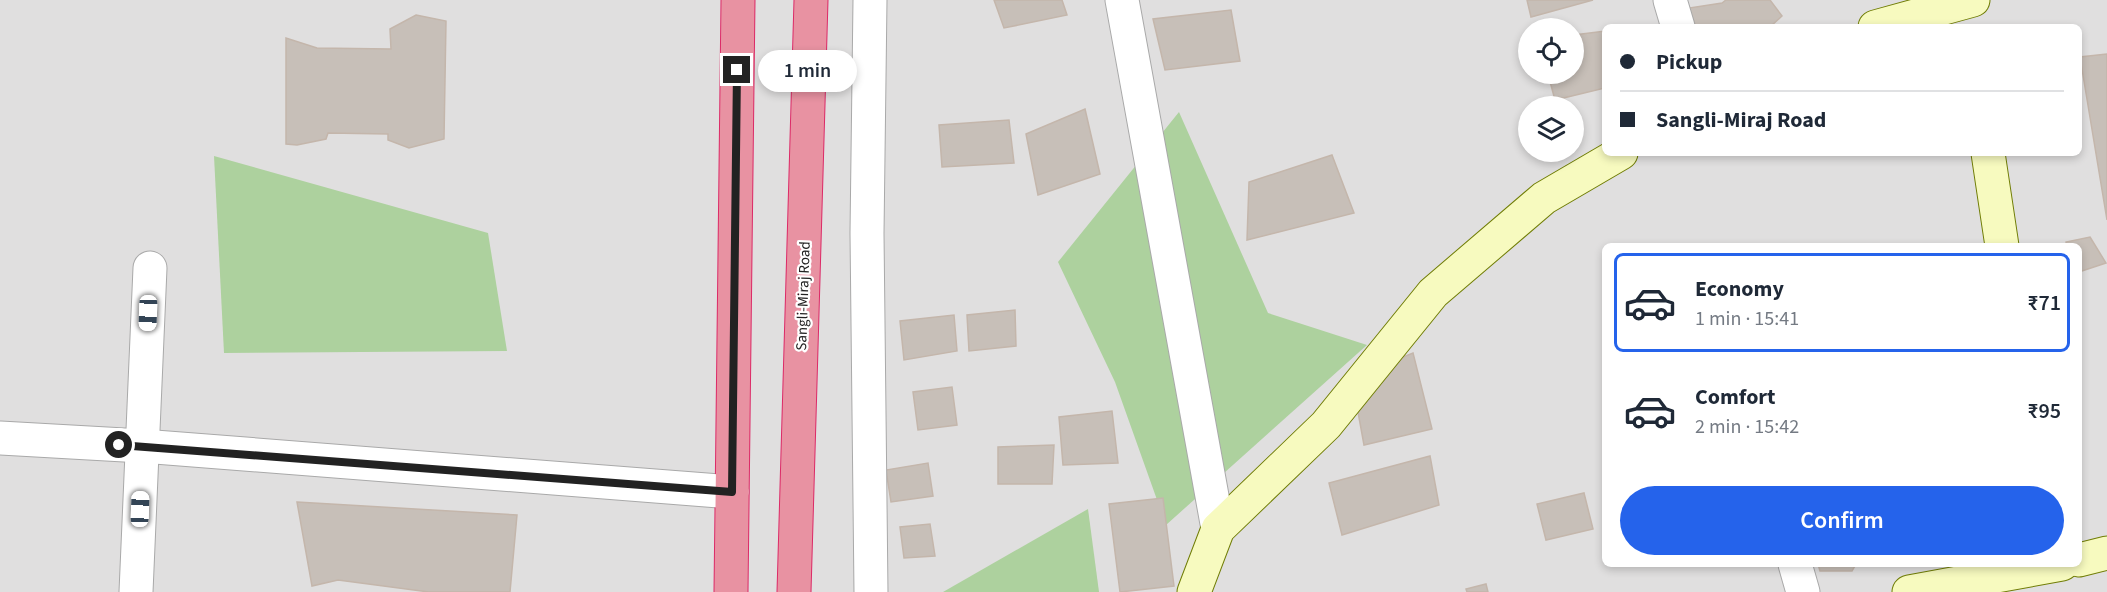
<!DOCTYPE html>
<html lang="en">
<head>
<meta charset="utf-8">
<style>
  body { margin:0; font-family:"Source Sans 3",sans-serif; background:#f2f2f3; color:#1f2937; height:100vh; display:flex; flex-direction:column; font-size:22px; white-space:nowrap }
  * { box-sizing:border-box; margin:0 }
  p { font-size:20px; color:#747a83 }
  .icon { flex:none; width:33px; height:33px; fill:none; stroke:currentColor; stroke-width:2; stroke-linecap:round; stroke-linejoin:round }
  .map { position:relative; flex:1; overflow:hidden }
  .drawer { position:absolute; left:1602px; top:243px; width:480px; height:324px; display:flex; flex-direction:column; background:#fff; border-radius:9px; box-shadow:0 3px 9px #0003 }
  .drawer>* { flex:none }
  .banner { position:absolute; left:1602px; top:24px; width:480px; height:132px; border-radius:9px; box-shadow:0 3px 9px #0003; display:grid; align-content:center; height:132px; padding:0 18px; background:#fff }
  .controls { position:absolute; left:1518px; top:18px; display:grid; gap:12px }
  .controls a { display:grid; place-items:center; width:66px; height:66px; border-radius:50%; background:#fff; box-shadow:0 3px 9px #0003; font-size:30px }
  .end { position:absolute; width:27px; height:27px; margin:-14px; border:8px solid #222; background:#fff; box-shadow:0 0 0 3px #fff }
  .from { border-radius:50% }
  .bubble { position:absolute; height:42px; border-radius:21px; background:#fff; box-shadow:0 3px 9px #0003; font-size:20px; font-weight:600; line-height:42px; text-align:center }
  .car { position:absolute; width:18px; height:36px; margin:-18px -9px; border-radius:8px; box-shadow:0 0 4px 2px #0007; background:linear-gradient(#fff 24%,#345 0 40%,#fff 0 76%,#345 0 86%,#fff 0) }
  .banner b { display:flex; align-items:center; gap:21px; height:57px; font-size:22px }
  .banner b+b { border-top:2px solid #e0e1e3 }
  .banner i { width:15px; height:15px; background:#1f2937 }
  ul { padding:10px 0 0; list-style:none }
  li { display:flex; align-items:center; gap:18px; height:99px; margin:0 12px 9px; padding:0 6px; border:3px solid transparent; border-radius:9px }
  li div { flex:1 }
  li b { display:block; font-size:22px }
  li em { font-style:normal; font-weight:600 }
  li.selected { border-color:#2563eb }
  li>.icon { width:54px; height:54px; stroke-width:1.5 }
  .action { display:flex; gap:12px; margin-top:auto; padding:12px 18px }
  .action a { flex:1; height:69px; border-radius:36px; background:#2563eb; color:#fff; font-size:24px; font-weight:600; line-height:69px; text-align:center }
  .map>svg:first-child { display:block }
</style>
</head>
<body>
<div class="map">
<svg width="2107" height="592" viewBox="0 0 2107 592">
  <rect width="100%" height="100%" fill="#f2efe9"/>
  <path fill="#e0dfdf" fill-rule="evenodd" d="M 0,0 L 2107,0 L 2107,592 L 0,592 ZM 1605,27 L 2079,27 L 2079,153 L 1605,153 ZM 1528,28 L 1574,28 L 1574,74 L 1528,74 ZM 1528,106 L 1574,106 L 1574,152 L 1528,152 ZM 1605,246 L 2079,246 L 2079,564 L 1605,564 Z"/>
  <g fill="#add19e">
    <polygon points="1179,112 1268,313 1367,345 1166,525 1115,382 1058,262"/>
    <polygon points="214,156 488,233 507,351 224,353"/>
    <polygon points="1088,509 1099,592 943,592"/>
  </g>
  <g fill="#c7bfb8" stroke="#c4b6ab" stroke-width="1.5">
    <polygon points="994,0 1062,0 1067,15 1004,28"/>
    <polygon points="1527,0 1593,0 1531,17"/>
    <polygon points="1726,0 1770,0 1782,16 1770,27 1696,27 1689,8 1722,3"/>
    <polygon points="1231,10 1240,61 1165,70 1153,19"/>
    <polygon points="416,15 446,21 444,139 409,148 388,140 388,134 328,133 326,139 297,145 286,144 286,38 317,48 391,49 390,29"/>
    <polygon points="1605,31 1605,88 1555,100 1548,74 1574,74 1574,35"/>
    <polygon points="2107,54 2107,220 2080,57"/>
    <polygon points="1085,109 1100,174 1038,195 1026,134"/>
    <polygon points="1009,120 1014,163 942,167 939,125"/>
    <polygon points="1332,155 1354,213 1247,240 1249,182"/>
    <polygon points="2090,237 2106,263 2079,272 2079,246 2067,246 2066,242"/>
    <polygon points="1015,310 1016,346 969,351 967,315"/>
    <polygon points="954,315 957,351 904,360 900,321"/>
    <polygon points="1413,353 1432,429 1364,445 1356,401 1373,369"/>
    <polygon points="952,387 957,425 918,430 913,392"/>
    <polygon points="1112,411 1118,463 1063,465 1059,417"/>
    <polygon points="1054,445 1052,484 998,484 998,447"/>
    <polygon points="1430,456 1439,505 1342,535 1329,483"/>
    <polygon points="928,463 933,496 891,502 886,470"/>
    <polygon points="1584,493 1593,529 1546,540 1537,504"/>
    <polygon points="1163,498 1174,586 1120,592 1109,504"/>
    <polygon points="297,502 517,515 510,592 429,592 338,580 312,586"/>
    <polygon points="930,524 935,556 904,558 900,527"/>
    <polygon points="1818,564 1856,564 1852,571 1820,571"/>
    <polygon points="1486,584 1488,592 1467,592 1466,589"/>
  </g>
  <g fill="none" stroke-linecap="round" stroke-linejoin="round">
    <defs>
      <g id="street">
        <polyline points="870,0 867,233 871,592"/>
        <polyline points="1122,0 1218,529"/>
        <polyline points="1670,0 1678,27"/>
        <polyline points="0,438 142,446 732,492"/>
        <polyline points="1795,564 1803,592"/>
        <polyline points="136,592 150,268"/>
      </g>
      <g id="secondary">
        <polyline points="1875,27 1973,0"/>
        <polyline points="1988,153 2002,246"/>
        <polyline points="2079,560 2107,553"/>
        <polyline points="1194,592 1218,529 1326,425 1433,293 1544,198 1621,153"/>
        <polyline points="1909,592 2062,564"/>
      </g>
      <g id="highway">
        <polyline points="731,592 738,0"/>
        <polyline points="794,592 811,0"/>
      </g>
    </defs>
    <use href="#street" stroke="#a9a9a9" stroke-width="35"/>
    <use href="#secondary" stroke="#707d05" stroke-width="35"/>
    <use href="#highway" stroke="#dc2a67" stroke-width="35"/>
    <use href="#street" stroke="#fff" stroke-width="33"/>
    <use href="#secondary" stroke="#f7fabf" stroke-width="33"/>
    <use href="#highway" stroke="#e892a2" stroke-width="33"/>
  </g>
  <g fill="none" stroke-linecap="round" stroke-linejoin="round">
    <polyline stroke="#222" stroke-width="8" points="119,445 732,492 737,70"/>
  </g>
  <g text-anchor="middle" stroke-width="4.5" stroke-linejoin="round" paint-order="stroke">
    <g font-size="15" fill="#222" stroke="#fff">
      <text transform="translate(803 296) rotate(-88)" y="5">Sangli-Miraj Road</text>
    </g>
  </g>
</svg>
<div class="controls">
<a><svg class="icon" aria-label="locate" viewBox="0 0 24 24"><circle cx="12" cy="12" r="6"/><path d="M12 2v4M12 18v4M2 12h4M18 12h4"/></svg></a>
<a><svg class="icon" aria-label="layers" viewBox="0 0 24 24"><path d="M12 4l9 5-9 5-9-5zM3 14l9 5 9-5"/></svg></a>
</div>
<i class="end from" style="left:119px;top:445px"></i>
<i class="end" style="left:737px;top:70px"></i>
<div class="bubble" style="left:758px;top:50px;width:99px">1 min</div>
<i class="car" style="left:148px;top:313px;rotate:182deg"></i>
<i class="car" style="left:140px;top:509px;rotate:2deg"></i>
<div class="banner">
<b><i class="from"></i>Pickup</b>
<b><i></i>Sangli-Miraj Road</b>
</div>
<section class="drawer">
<ul>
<li class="selected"><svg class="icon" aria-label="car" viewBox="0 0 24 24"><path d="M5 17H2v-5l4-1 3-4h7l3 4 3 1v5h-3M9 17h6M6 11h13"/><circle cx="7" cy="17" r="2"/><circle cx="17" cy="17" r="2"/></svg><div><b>Economy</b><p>1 min · 15:41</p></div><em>₹71</em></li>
<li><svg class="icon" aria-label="car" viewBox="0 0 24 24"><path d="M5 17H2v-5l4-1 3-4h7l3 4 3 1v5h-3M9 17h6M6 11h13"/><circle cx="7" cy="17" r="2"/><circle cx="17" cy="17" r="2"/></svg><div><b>Comfort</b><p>2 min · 15:42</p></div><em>₹95</em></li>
</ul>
<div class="action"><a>Confirm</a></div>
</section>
</div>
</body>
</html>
